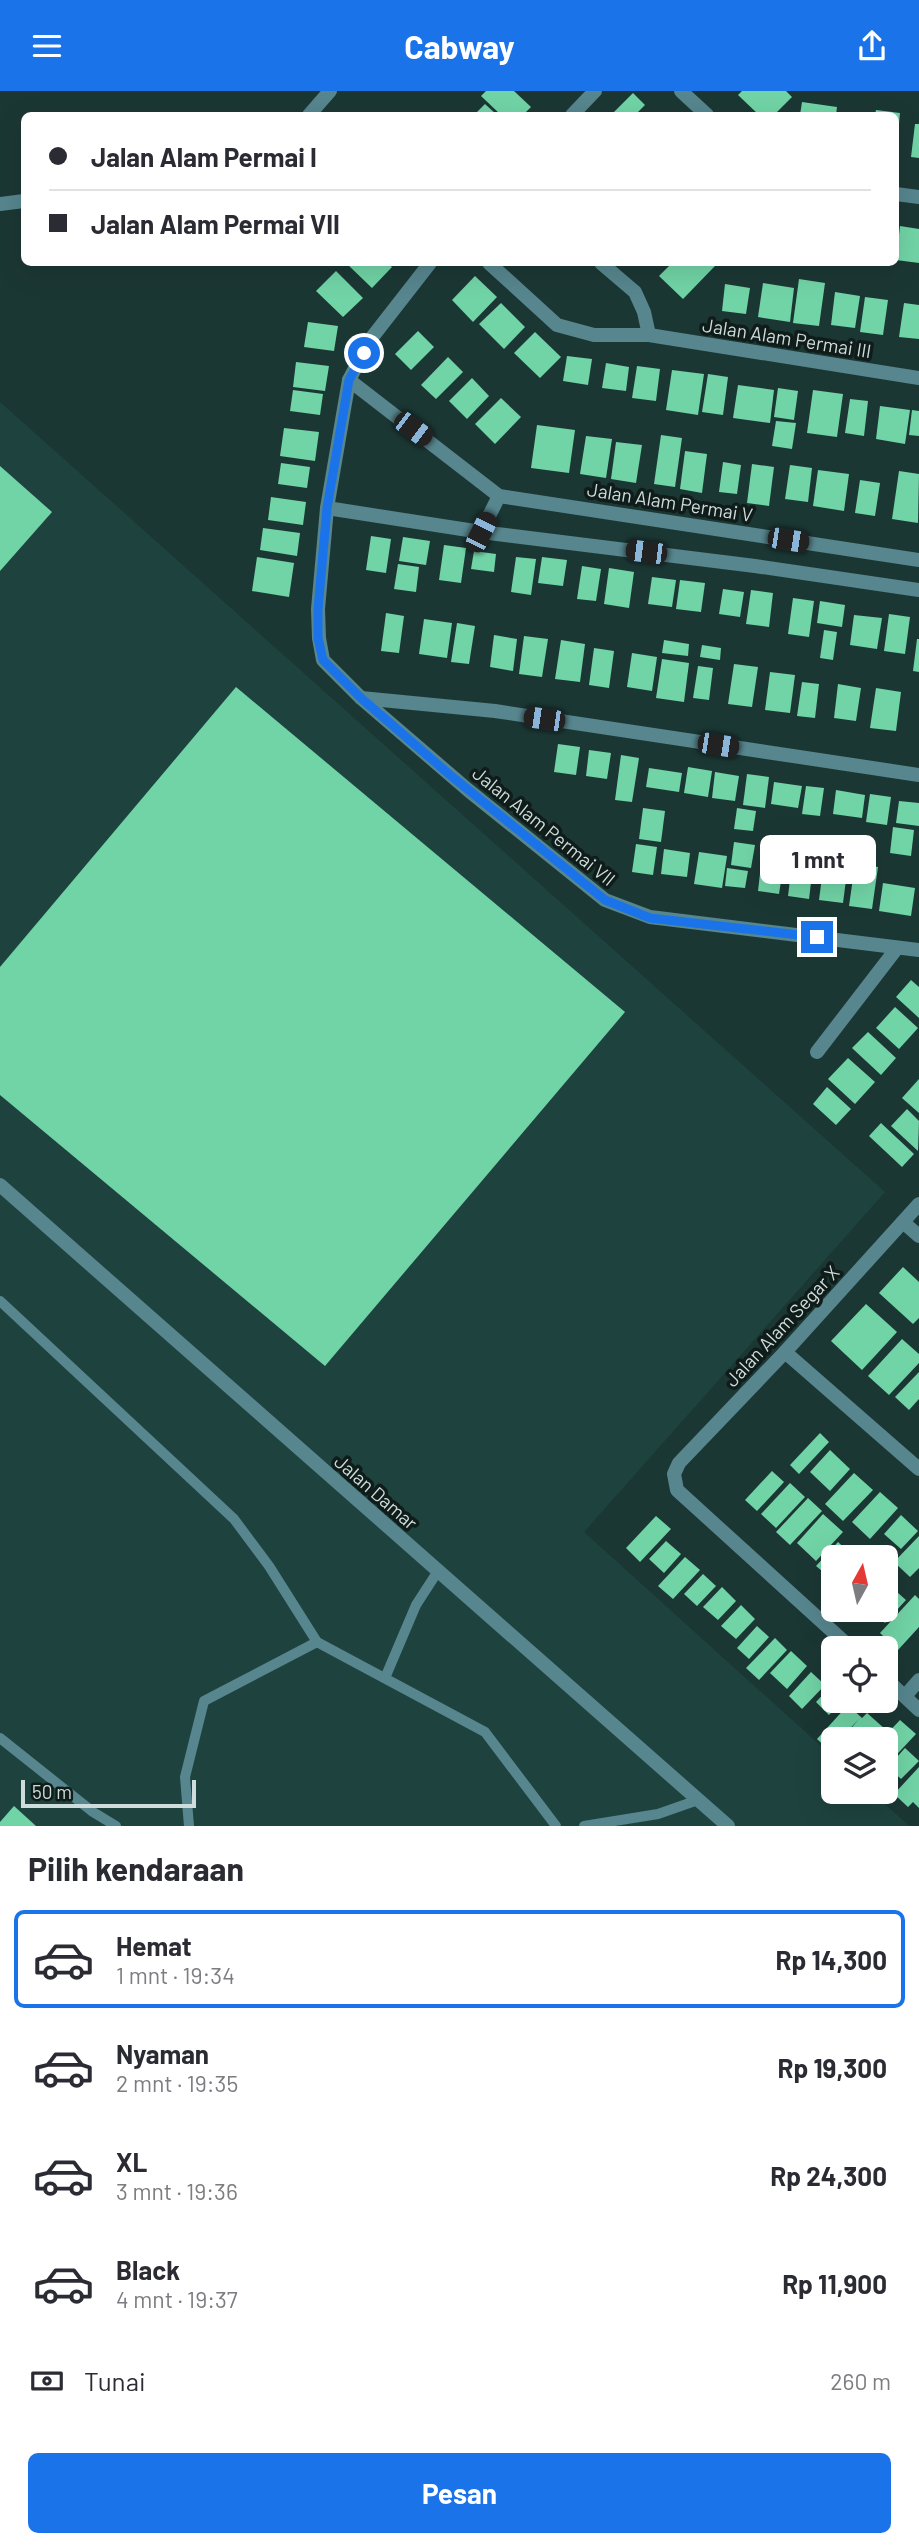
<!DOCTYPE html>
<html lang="id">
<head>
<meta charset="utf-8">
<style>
  body { margin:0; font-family:Barlow,sans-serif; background:#f2f2f3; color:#2b2b33; height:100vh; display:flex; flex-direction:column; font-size:26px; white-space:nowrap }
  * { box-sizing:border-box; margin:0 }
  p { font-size:23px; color:#7c7c81 }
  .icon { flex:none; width:38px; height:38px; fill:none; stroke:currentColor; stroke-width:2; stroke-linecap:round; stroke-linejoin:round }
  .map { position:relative; height:1735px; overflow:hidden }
  .sheet { display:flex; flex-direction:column; background:#fff; flex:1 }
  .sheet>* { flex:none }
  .hud { position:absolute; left:21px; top:21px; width:878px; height:154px; border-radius:10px; box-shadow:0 7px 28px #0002; display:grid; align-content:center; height:154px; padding:0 28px; background:#fff }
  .needle { width:46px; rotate:8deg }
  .buttons { position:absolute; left:821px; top:1454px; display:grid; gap:14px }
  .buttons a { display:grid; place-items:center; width:77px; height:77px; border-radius:10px; background:#fff; box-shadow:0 7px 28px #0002; font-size:35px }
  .scale { position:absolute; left:21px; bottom:18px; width:175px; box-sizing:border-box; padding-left:7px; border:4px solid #cedddb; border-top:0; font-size:19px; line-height:24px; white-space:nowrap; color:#cedddb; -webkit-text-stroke:5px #101c1a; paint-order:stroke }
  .end { position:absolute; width:32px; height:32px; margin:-16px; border:9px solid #1a73e8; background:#fff; box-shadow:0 0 0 4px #fff }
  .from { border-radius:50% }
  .bubble { position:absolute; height:49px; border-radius:10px; background:#fff; box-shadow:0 7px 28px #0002; font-size:23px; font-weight:700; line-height:49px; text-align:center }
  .car { position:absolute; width:21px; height:42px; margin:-21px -10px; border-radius:9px; box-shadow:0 0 5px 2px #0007; background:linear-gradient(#222 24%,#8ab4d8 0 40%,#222 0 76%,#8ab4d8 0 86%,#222 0) }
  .hud b { display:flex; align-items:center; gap:24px; height:66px; font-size:26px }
  .hud b+b { border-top:2px solid #e1e1e2 }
  .hud i { width:18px; height:18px; background:#2b2b33 }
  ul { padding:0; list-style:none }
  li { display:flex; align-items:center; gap:21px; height:98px; margin:0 14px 10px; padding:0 14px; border:4px solid transparent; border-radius:10px }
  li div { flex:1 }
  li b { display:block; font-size:26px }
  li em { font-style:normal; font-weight:700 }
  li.selected { border-color:#1a73e8 }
  li>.icon { width:63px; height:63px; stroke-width:1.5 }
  h2 { padding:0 28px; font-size:32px; line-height:84px }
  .pay { display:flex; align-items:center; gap:18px; height:77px; padding:0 28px; font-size:26px }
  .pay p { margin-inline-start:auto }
  .primary-button { display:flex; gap:14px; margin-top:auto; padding:14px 28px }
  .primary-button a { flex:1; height:80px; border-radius:10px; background:#1a73e8; color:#fff; font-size:28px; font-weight:700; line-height:80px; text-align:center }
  header { display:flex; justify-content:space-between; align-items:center; height:91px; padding:0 28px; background:#1a73e8; color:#fff; font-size:32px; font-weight:700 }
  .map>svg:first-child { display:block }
</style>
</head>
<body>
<header><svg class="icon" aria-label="menu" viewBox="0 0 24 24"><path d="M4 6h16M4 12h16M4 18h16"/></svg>Cabway<svg class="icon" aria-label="share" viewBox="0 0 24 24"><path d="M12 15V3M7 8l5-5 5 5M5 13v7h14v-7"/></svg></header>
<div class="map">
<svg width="919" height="1735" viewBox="0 0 919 1735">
  <rect width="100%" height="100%" fill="#1b3734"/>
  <polygon fill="#1e433f" points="0,311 885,1101 584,1441 833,1666 833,1701 872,1701 909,1735 0,1735"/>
  <g fill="#71d4a6">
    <polygon points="486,0 514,0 531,16 523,24 501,24 481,5"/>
    <polygon points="742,0 786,0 792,6 774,24 759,24 738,4"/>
    <polygon points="633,2 645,14 635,24 611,24"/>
    <polygon points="802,11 837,16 836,24 800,24"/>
    <polygon points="485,13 497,24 474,24"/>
    <polygon points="876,19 900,22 898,42 896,24 875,24"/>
    <polygon points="915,33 919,33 919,67 911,66"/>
    <polygon points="900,135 919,138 919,172 896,169"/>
    <polygon points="346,172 387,172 392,176 372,197"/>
    <polygon points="672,172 711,172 715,175 683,208 659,185"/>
    <polygon points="336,180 363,207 343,226 316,200"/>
    <polygon points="475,185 497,206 473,231 452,209"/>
    <polygon points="799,188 825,192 819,235 793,232"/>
    <polygon points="763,192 794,197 790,231 758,226"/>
    <polygon points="725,193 750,197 746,223 722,220"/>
    <polygon points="835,201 860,205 855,237 831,234"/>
    <polygon points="865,206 888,209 883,244 860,241"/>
    <polygon points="501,212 525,236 504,258 479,233"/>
    <polygon points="904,212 919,214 919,248 899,246"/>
    <polygon points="308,231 338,235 334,260 304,256"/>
    <polygon points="418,240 434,256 411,279 395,263"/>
    <polygon points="535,241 561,266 540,287 514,262"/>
    <polygon points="567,265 592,268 588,294 563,290"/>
    <polygon points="448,266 463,281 436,308 421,294"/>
    <polygon points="296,271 329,275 325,300 293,296"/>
    <polygon points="606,272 629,276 626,300 602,297"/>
    <polygon points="637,275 660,278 656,310 632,307"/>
    <polygon points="672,279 704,283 698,324 666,319"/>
    <polygon points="708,283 728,286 723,324 702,321"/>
    <polygon points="472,287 489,305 467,328 449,310"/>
    <polygon points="738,294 774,299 770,332 733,327"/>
    <polygon points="778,297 798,300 794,329 774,326"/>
    <polygon points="293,299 323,303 320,324 290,320"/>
    <polygon points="813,299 843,303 837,346 807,342"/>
    <polygon points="501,307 521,326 495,353 475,333"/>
    <polygon points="850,308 868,310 864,345 845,342"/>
    <polygon points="880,315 910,319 905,353 876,348"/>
    <polygon points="912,319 919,320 919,345 909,344"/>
    <polygon points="776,330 796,332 792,358 772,355"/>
    <polygon points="537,334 575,339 569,382 531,377"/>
    <polygon points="284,337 319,341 315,370 280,365"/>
    <polygon points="661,344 682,347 675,396 654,393"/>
    <polygon points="586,345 612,348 606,387 580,383"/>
    <polygon points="616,351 642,354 636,392 611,388"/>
    <polygon points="685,360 707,363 702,402 680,398"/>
    <polygon points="723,371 741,374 737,403 719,401"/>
    <polygon points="281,372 310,376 307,397 278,393"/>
    <polygon points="752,373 774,376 769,415 747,412"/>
    <polygon points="790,374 812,377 808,411 785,408"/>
    <polygon points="0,375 52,421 0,480"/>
    <polygon points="818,379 849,383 844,420 813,415"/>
    <polygon points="899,380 919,383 918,432 892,428"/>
    <polygon points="860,389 880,392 875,425 855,422"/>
    <polygon points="271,406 306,411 303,434 268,429"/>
    <polygon points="263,437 300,442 297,465 260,459"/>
    <polygon points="371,445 391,448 386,482 366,479"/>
    <polygon points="403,446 430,450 426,474 399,470"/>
    <polygon points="444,454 466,457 461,492 439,489"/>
    <polygon points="474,460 496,463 494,481 471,478"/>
    <polygon points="257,466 294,472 289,506 252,500"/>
    <polygon points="516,466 536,468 531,504 511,501"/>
    <polygon points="542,466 567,469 563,495 538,492"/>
    <polygon points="398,473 419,476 416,501 394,498"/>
    <polygon points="582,475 601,478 596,510 577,508"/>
    <polygon points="609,477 634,481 629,517 604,513"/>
    <polygon points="652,486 676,489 672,516 648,513"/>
    <polygon points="680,489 705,492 701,521 676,518"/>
    <polygon points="723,498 744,501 740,526 719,523"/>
    <polygon points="751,499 773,502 769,536 746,533"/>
    <polygon points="793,507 814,510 809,546 788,543"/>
    <polygon points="820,510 845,514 842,536 817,532"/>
    <polygon points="386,522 404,525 399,562 381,560"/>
    <polygon points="889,523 910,526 905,563 884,560"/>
    <polygon points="854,524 882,527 877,558 850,554"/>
    <polygon points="424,528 452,532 447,567 419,563"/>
    <polygon points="457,532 475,535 469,573 451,571"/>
    <polygon points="824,539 837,541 833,569 820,567"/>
    <polygon points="494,544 517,548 513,580 490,576"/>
    <polygon points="524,545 548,548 542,586 519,583"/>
    <polygon points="917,548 919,548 919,581 913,580"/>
    <polygon points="561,549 585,553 580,591 555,588"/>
    <polygon points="664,549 689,553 688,565 662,562"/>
    <polygon points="702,554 721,557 720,569 700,566"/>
    <polygon points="594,557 614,560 609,597 589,594"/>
    <polygon points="632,562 657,566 652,600 627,596"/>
    <polygon points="662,568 689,572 684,611 656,607"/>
    <polygon points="734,573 758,576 752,616 728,613"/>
    <polygon points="698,575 713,577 709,609 693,607"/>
    <polygon points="770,581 795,584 790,622 765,619"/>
    <polygon points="802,591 819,593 815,627 797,625"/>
    <polygon points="838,593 861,597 856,630 834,627"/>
    <polygon points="236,596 625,921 325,1275 0,1004 0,876"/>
    <polygon points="876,597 901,601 896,640 870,637"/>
    <polygon points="558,653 580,656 576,684 554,681"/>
    <polygon points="589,659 611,662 607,688 586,685"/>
    <polygon points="621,664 639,667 632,711 615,709"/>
    <polygon points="688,676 712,680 708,706 684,702"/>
    <polygon points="649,677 682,682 679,701 646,696"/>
    <polygon points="715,681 739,685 735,710 712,707"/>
    <polygon points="747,683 769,686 765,717 743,714"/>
    <polygon points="774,691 802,695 798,717 771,713"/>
    <polygon points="806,695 824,697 820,725 802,723"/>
    <polygon points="836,699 865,704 862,727 833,723"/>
    <polygon points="870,703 891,706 887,734 866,731"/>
    <polygon points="899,710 919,712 919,735 896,732"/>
    <polygon points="643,717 665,720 661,751 639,748"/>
    <polygon points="737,717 756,720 753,740 734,738"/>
    <polygon points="893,736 914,739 911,765 890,762"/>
    <polygon points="734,751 755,754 751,777 731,774"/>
    <polygon points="765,752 783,755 781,772 762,770"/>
    <polygon points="636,753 657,756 653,784 632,781"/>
    <polygon points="826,755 850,758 843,812 819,809"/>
    <polygon points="664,758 690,762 687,786 661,783"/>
    <polygon points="699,761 727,765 722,797 694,793"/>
    <polygon points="793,764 814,767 809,808 788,805"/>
    <polygon points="855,773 878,776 872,818 849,815"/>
    <polygon points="761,774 783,777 779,803 758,800"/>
    <polygon points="727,777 748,780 745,797 725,795"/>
    <polygon points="883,792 915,797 911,825 879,820"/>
    <polygon points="911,889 919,896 919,927 896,906"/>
    <polygon points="895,916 918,937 899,958 876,937"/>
    <polygon points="868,941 896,967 881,984 852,957"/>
    <polygon points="848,967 875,991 855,1013 828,988"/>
    <polygon points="919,988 919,1022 902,1007"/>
    <polygon points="827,996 851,1018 836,1034 813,1013"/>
    <polygon points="907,1018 919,1030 918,1060 891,1035"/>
    <polygon points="881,1032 914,1063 902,1076 869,1045"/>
    <polygon points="903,1176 919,1191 919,1227 913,1233 879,1202"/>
    <polygon points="866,1213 897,1241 862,1279 831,1250"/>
    <polygon points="902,1248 919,1263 919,1272 889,1304 868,1285"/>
    <polygon points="919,1281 919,1308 909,1319 895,1306"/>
    <polygon points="820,1342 829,1351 799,1383 790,1374"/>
    <polygon points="830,1359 850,1378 830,1400 810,1381"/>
    <polygon points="772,1380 784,1391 757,1420 745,1409"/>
    <polygon points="854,1382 873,1399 843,1430 825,1413"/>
    <polygon points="790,1392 805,1406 776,1437 761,1423"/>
    <polygon points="880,1401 898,1417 870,1448 852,1431"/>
    <polygon points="808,1407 822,1420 790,1454 776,1441"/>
    <polygon points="823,1423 843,1441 816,1470 797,1452"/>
    <polygon points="901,1424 918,1440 901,1458 884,1443"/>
    <polygon points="656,1425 671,1438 640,1471 626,1457"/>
    <polygon points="919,1445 919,1477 910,1486 894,1471"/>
    <polygon points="666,1450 681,1463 664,1482 649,1468"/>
    <polygon points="838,1451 850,1462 845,1466 833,1466 833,1480 828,1485 816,1475"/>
    <polygon points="859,1457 870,1466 850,1466"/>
    <polygon points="685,1466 700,1479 673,1508 658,1495"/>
    <polygon points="886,1476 896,1485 886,1496"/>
    <polygon points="703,1483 716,1495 697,1515 684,1503"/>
    <polygon points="889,1494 906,1509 885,1532 871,1519 886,1519 886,1498"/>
    <polygon points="722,1496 736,1510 718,1529 703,1516"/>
    <polygon points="915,1504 919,1508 919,1536 898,1559 880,1542"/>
    <polygon points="741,1514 755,1528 736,1548 721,1535"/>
    <polygon points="757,1535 769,1546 749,1568 737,1557"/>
    <polygon points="775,1547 787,1559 759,1589 746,1577"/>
    <polygon points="791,1560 807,1575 787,1598 770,1582"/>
    <polygon points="811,1581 825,1594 802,1618 789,1605"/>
    <polygon points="830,1596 833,1599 833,1610 842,1610 829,1624 816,1611"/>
    <polygon points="848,1614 862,1627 867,1622 885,1638 875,1648 842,1648 859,1628 840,1648 833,1648 833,1656 830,1660 817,1648"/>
    <polygon points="900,1629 916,1643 886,1675 886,1648 882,1648"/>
    <polygon points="905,1657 919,1670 901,1688 888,1676"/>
    <polygon points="919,1676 919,1717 913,1711 908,1716 894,1703"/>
    <polygon points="14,1715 36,1735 0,1735 0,1731"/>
  </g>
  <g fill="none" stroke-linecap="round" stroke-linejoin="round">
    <g stroke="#57868e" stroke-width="10">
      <polyline points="0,1210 234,1428 269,1475 317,1551"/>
      <polyline points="385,1587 416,1514 438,1480"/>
      <polyline points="0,1647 93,1721 116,1735"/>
      <polyline points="189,1735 185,1686 204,1610 317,1551 485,1641 556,1735"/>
      <polyline points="584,1735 658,1723 698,1709"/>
    </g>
    <g stroke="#57868e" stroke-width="14">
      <polyline points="681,0 707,24"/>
      <polyline points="309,24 330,0"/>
      <polyline points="572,24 595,0"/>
      <polyline points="896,103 919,106"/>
      <polyline points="0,113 24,110"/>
      <polyline points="430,172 370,249 349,289 327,417 318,518 319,547 323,569 361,607 468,699 605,809 650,826 919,859"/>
      <polyline points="489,172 557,234 594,244 649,244 919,287"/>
      <polyline points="601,172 635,201 644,221 649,244"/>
      <polyline points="349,289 499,405 919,469"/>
      <polyline points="327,417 481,441 755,475 919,499"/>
      <polyline points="481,441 499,405"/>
      <polyline points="361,607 495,620 919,684"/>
      <polyline points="817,961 897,857"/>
      <polyline points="0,1094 728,1735"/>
      <polyline points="903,1131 919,1145"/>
      <polyline points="785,1261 919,1378"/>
      <polyline points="852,1558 677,1399 674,1383 679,1372 785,1261 919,1113"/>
      <polyline points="886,1588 919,1619"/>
      <polyline points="905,1605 919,1589"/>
    </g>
  </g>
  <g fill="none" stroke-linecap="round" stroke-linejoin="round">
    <polyline stroke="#1a73e8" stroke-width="9" points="364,262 349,289 327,417 318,518 318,547 323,569 361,607 450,684 605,809 650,827 817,846"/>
  </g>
  <g text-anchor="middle" stroke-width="7" stroke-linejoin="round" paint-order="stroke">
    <g font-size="19" fill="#cedddb" stroke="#101c1a">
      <text transform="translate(787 247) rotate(9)" y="7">Jalan Alam Permai III</text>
      <text transform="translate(670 411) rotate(9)" y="7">Jalan Alam Permai V</text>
      <text transform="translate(544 735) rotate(39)" y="7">Jalan Alam Permai VII</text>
      <text transform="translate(782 1235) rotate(-47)" y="7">Jalan Alam Segar X</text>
      <text transform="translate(376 1401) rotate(41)" y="7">Jalan Damar</text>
    </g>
  </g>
</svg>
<div class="buttons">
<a><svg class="needle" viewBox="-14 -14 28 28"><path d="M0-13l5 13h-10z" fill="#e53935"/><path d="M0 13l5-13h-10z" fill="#7c7c81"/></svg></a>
<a><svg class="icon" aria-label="locate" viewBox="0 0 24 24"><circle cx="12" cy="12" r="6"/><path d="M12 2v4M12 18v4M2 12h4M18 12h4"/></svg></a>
<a><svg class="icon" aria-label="layers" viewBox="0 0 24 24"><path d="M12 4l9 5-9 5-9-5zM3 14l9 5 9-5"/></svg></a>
</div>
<div class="scale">50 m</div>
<i class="end from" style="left:364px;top:262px"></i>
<i class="end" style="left:817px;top:846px"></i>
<div class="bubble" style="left:760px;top:744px;width:116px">1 mnt</div>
<i class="car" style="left:413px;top:338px;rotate:127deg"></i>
<i class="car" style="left:481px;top:441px;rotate:26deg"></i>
<i class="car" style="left:788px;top:449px;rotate:99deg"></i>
<i class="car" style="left:646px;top:461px;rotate:277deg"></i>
<i class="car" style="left:544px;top:628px;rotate:278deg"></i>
<i class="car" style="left:718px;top:654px;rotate:99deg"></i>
<div class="hud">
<b><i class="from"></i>Jalan Alam Permai I</b>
<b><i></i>Jalan Alam Permai VII</b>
</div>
</div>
<section class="sheet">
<h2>Pilih kendaraan</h2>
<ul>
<li class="selected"><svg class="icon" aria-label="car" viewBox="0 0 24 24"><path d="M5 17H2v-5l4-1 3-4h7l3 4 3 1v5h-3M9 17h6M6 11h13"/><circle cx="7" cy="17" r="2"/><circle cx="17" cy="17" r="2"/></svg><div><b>Hemat</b><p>1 mnt · 19:34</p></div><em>Rp 14,300</em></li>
<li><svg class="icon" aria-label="car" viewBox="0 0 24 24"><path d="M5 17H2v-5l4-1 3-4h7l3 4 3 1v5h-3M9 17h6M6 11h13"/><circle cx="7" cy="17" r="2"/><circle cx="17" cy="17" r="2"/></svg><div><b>Nyaman</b><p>2 mnt · 19:35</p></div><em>Rp 19,300</em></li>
<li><svg class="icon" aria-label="car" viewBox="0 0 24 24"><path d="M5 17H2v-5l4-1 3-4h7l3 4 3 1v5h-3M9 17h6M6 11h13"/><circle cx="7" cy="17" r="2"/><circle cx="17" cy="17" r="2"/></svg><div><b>XL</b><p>3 mnt · 19:36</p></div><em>Rp 24,300</em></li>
<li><svg class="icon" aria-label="car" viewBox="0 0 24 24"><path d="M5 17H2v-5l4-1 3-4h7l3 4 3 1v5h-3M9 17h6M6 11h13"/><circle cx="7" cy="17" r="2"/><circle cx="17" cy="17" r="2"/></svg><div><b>Black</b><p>4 mnt · 19:37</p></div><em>Rp 11,900</em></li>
</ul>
<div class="pay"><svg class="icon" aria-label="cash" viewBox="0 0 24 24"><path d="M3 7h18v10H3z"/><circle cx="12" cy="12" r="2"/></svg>Tunai<p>260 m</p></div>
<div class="primary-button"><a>Pesan</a></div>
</section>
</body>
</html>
